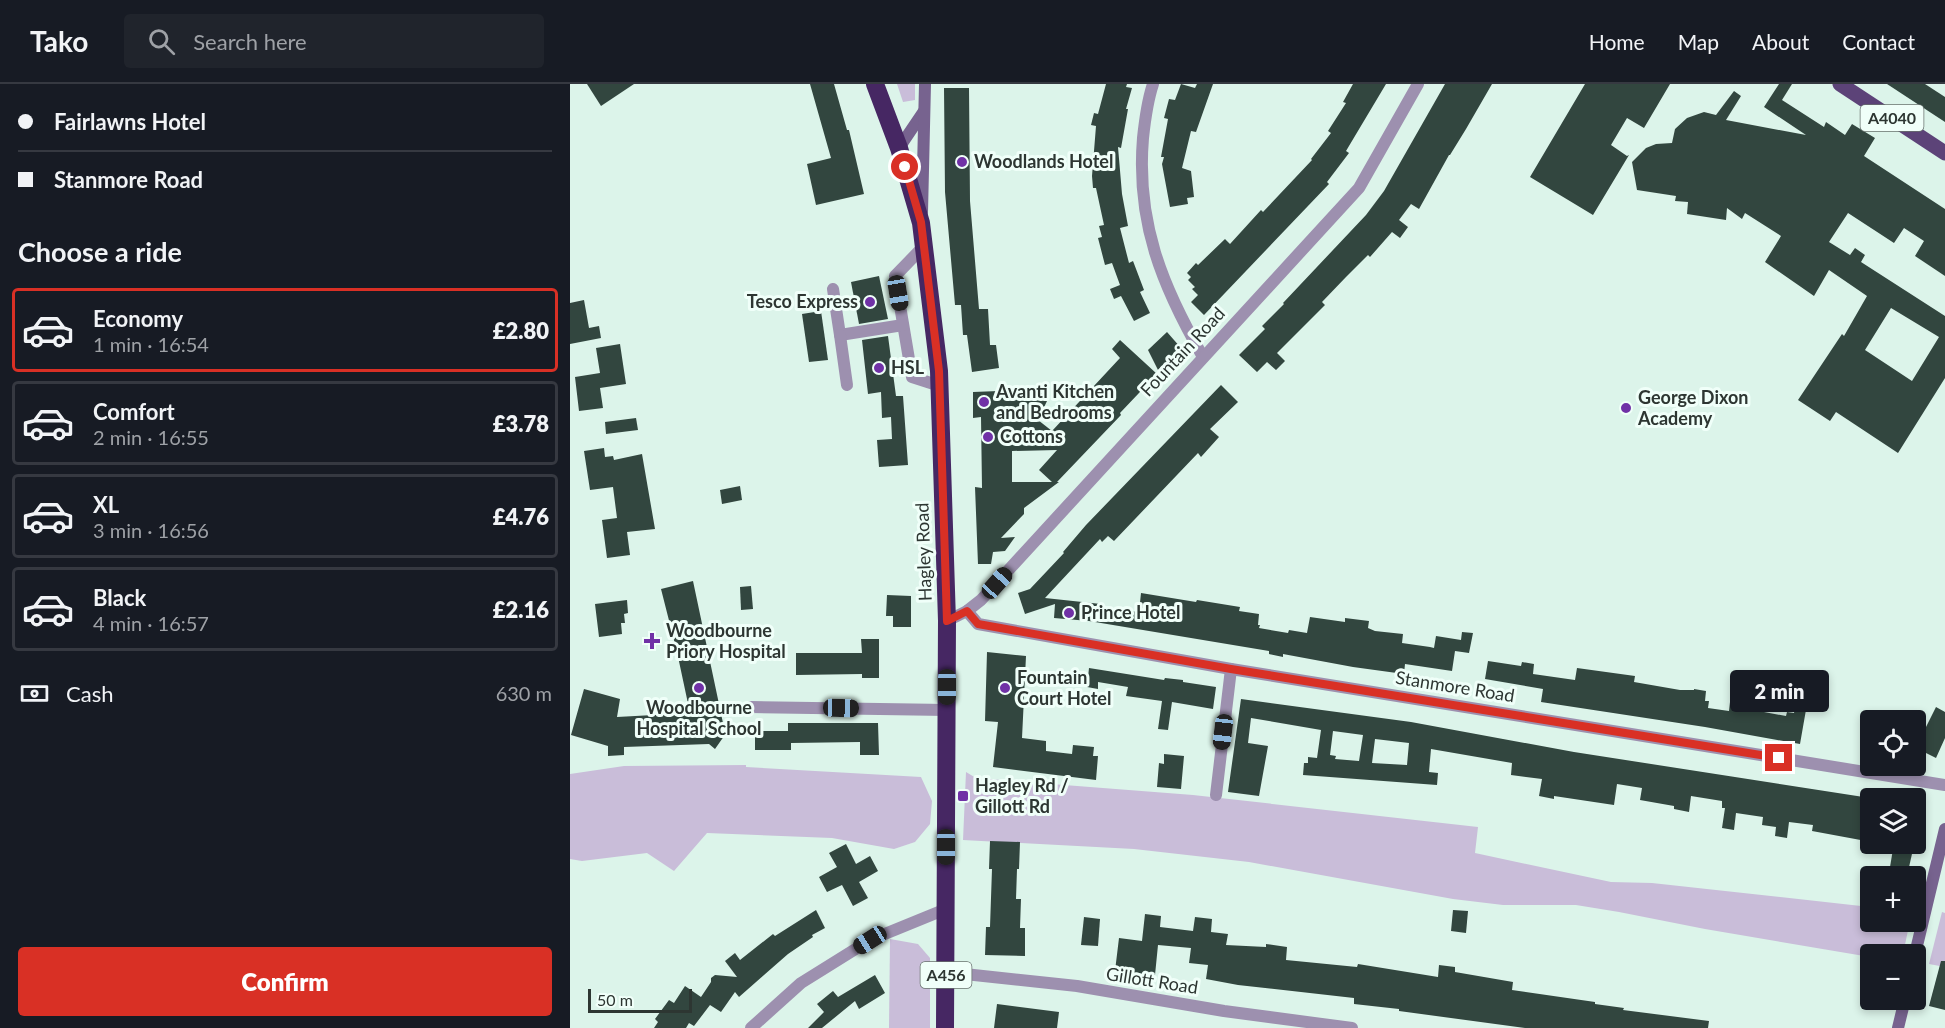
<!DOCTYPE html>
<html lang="en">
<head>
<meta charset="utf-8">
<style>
  body { margin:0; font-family:Lato,sans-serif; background:#20242c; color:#f1f3f6; height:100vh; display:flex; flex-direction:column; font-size:22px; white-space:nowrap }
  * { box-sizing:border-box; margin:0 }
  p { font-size:20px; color:#9ea1a6 }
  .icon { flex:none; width:33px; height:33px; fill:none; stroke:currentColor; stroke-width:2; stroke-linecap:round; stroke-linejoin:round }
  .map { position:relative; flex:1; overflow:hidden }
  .details { display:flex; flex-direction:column; background:#171b24; width:570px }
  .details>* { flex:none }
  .guide { display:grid; align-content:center; height:132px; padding:0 18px; background:#171b24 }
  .fabs { position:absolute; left:1290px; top:626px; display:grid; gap:12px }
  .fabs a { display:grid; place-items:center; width:66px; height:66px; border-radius:6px; background:#171b24; box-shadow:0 3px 9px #0003; font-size:30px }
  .scale { position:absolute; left:18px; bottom:15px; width:104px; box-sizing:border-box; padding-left:6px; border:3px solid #2d3632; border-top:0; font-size:16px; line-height:21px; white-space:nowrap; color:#2d3632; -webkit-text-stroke:4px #f0fff9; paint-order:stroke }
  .end { position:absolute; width:27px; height:27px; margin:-14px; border:8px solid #d93025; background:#fff; box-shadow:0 0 0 3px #fff }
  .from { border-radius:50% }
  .bubble { position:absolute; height:42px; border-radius:6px; background:#171b24; box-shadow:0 3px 9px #0003; font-size:20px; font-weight:800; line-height:42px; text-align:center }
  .car { position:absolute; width:18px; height:36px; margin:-18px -9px; border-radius:8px; box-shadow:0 0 4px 2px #0007; background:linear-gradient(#222 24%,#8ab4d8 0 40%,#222 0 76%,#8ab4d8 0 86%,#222 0) }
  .guide b { display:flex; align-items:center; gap:21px; height:57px; font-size:22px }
  .guide b+b { border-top:2px solid #363941 }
  .guide i { width:15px; height:15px; background:#f1f3f6 }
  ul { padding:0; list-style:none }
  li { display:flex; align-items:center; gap:18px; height:84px; margin:0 12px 9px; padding:0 6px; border:3px solid #363941; border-radius:6px }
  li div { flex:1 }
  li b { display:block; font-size:22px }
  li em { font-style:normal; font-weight:800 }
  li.active { border-color:#d93025 }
  li>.icon { width:54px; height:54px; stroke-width:1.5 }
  h2 { padding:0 18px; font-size:27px; line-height:72px }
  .pay { display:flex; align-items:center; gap:15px; height:66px; padding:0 18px; font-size:22px }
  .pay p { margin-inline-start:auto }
  .button { display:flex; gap:12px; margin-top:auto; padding:12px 18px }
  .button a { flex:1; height:69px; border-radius:6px; background:#d93025; color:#fff; font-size:24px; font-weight:800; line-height:69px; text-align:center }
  header { display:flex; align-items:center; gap:36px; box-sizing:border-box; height:84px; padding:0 30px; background:#171b24; border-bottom:2px solid #363941 }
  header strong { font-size:28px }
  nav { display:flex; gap:33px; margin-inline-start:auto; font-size:21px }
  .search { width:420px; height:54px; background:#20242c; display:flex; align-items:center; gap:15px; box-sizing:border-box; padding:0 21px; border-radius:6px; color:#9ea1a6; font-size:22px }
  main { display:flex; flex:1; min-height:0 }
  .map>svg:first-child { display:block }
</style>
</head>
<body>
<header>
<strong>Tako</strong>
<div class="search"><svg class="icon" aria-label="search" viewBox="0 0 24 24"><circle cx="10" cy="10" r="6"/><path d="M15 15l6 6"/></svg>Search here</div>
<nav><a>Home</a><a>Map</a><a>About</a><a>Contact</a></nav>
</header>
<main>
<section class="details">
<div class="guide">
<b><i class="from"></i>Fairlawns Hotel</b>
<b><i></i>Stanmore Road</b>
</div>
<h2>Choose a ride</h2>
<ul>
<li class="active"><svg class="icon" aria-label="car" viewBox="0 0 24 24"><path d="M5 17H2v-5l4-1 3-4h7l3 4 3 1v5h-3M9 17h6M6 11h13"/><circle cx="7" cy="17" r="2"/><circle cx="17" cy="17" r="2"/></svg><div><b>Economy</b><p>1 min · 16:54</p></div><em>£2.80</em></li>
<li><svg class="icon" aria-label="car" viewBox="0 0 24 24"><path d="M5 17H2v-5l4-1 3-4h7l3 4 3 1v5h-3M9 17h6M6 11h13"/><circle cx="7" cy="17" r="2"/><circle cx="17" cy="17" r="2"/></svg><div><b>Comfort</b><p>2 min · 16:55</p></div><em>£3.78</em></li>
<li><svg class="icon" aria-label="car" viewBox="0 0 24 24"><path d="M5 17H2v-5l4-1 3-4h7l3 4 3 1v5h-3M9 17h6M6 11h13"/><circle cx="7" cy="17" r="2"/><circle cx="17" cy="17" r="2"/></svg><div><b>XL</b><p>3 min · 16:56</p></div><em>£4.76</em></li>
<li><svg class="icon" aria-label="car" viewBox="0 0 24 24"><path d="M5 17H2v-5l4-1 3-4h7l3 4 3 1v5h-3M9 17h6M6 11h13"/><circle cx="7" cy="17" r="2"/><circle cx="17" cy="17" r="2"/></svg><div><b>Black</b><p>4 min · 16:57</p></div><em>£2.16</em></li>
</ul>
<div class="pay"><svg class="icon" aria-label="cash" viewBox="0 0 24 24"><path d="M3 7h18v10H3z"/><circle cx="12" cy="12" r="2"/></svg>Cash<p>630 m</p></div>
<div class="button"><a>Confirm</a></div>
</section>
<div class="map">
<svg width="1375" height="944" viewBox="0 0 1375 944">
  <rect width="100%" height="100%" fill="#dcf4ea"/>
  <g fill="#c9bdd9">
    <polygon points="327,0 345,0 345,16 333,18"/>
    <polygon points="176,681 176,683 351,693 362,717 360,740 345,758 324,765 262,754 137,749 104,787 77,769 12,777 0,775 0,690 54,682"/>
    <polygon points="396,688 406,694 623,711 908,743 905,769 1041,798 1082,799 1300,823 1300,837 1340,837 1333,870 1300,870 1300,873 1135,845 1049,828 1006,821 933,821 883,815 679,778 564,765 393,756"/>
    <polygon points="1372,828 1375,829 1375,883 1359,880"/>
    <polygon points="320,855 348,860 360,874 360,944 319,944"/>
  </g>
  <g fill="#32463f" fill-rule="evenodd">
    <polygon points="17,0 64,0 31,22"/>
    <polygon points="240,0 264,0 277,46 279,46 294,110 246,121 237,80 261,74"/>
    <polygon points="536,0 557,0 556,3 562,4 556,25 558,25 551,64 548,63 552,110 558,142 550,144 559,179 563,177 574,206 570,208 580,229 564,237 551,212 544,215 540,205 550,201 542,179 535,181 528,154 532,153 529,142 534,141 526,104 523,104 522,92 526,42 521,41 524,29 528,30"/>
    <polygon points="611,0 625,4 627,0 643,0 626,48 621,47 612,84 621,87 624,113 617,114 618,120 600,123 592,80 594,73 591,73 598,35 594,34 599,15 605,16"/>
    <polygon points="783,0 816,0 776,67 779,69 757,98 759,100 634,231 621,218 628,211 622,205 625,203 618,196 621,193 617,189 626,179 628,181 655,155 660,160 691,126 693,128 742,76 741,75 761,49 758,47 776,19 773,18"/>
    <polygon points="875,0 922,0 896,45 880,71 879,71 849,125 841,120 829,136 838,143 830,154 822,148 800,173 798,171 776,193 752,218 755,221 707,269 715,277 706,286 697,278 687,288 669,271 695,245 692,242 714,220 713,219 796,131 814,107"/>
    <polygon points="1015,0 1100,0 1074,44 1057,34 1041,61 1057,72 1059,71 1023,131 960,93"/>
    <path d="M 1209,0 L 1222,0 L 1212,16 L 1254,43 L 1256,38 L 1275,51 L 1282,40 L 1305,54 L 1294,72 L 1375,125 L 1375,192 L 1345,172 L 1354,157 L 1334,144 L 1324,159 L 1278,129 L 1259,158 L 1280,171 L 1285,164 L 1295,171 L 1291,178 L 1375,232 L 1375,294 L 1328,369 L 1266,328 L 1260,337 L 1228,316 L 1272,250 L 1274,252 L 1297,212 L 1259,186 L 1244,212 L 1195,178 L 1211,152 L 1175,129 L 1172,135 L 1157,124 L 1156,136 L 1117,130 L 1118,118 L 1105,117 L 1106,112 L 1067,106 L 1062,78 L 1076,64 L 1086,60 L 1102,59 L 1105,45 L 1117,34 L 1134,28 L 1146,31 L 1164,7 L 1171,12 L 1156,36 L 1236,51 L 1194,23 ZM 1321,224 L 1369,253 L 1342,297 L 1295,266 Z"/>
    <polygon points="1317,0 1355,0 1375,13 1375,38"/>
    <polygon points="374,4 399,4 400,117 409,225 418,225 420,261 426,261 429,284 402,288 397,251 393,251 391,221 385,221 375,108"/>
    <polygon points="309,192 318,235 289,240 281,198"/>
    <polygon points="14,216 19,244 29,242 31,254 0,260 0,219"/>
    <polygon points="251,227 258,276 239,278 232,230"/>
    <polygon points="597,248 611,264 588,286 578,266"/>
    <polygon points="318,252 326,312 333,312 338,381 309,383 307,356 322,355 321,333 312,334 311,308 298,310 292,256"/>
    <path d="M 550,256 L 587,290 L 550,329 L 551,331 L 487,398 L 489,398 L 454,424 L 454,430 L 431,454 L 445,453 L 435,467 L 423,468 L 421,480 L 408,480 L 405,403 L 412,404 L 411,333 L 403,334 L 403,308 L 453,306 L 476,307 L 477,317 L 468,336 L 482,347 L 550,274 L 542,265 ZM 487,366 L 469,386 L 482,398 L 442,398 L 442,367 Z"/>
    <polygon points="50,260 56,300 30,304 33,324 9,327 5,293 30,289 26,264"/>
    <polygon points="651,301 668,318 640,345 649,353 631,373 628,369 544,457 538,452 532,458 530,455 475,514 531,520 531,523 569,528 571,509 626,518 627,516 670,523 669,527 689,530 688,541 690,541 689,544 718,549 719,546 737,549 740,533 775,538 775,534 799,537 798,544 805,547 833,550 832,559 860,563 864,564 866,552 891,556 892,548 903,549 899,569 885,567 882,587 835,580 834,590 783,583 713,570 713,573 699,570 699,567 519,537 484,534 485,520 455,530 448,509 460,505 494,469 493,468 516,441"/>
    <polygon points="66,334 68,346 36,350 35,338"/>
    <polygon points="34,364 35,373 43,372 44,376 72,370 85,445 57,448 60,471 37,474 32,436 47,434 43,403 20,406 14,367"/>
    <polygon points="170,402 172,416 152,420 150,406"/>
    <polygon points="123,497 153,639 159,645 145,665 139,660 54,663 54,671 38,672 38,662 1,651 14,605 50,615 47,633 120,629 107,568 91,505"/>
    <polygon points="181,502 183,525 171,526 170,503"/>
    <polygon points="317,511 341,512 341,543 323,543 323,532 316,532"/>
    <polygon points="57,516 58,529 54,530 55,539 51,539 52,550 29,553 25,520"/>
    <polygon points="291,555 309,555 309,594 292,594 292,590 226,591 226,569 292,569"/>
    <polygon points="417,568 456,572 452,654 476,657 476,667 502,670 503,661 524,663 523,672 528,672 526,696 423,683 428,638 415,637"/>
    <polygon points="918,577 951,582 952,578 964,580 963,590 1005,596 1007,584 1065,592 1064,598 1110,606 1124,606 1124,605 1136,607 1135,617 1139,617 1138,624 1159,627 1160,618 1195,624 1194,628 1216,632 1217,628 1224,629 1226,618 1237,620 1230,660 1135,643 971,618 973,605 915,595"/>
    <polygon points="519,584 594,596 595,594 613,596 613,598 646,603 643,625 602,618 598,646 588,645 592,617 556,612 558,603 528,598 528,605 517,603"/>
    <path d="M 671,615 L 841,638 L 1004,668 L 1300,714 L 1296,757 L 1242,747 L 1243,741 L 1219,738 L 1217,754 L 1205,752 L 1206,743 L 1192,741 L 1193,733 L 1166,729 L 1164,746 L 1152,744 L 1155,724 L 1152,724 L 1152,717 L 1121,712 L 1119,728 L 1104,725 L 1104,722 L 1070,716 L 1072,704 L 1047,700 L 1044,721 L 984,712 L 984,715 L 969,712 L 972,695 L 941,691 L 942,679 L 861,665 L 859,688 L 868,689 L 867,701 L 733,691 L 734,679 L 738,679 L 738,673 L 747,674 L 751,646 L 681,634 L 678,659 L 698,662 L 689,712 L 658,708 ZM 763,647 L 793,651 L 789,677 L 765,675 L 766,672 L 760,671 ZM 805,655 L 839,659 L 837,681 L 802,679 Z"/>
    <polygon points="1366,623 1375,628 1375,654 1366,674 1346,664 1346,650 1351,653"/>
    <polygon points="218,639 308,639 309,671 290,671 290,658 221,659 221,666 185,666 185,647 218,647"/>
    <polygon points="594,670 614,672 611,705 587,703 589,679 594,680"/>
    <polygon points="420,757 450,758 449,785 447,785 446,815 451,815 450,844 455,844 455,872 415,871 416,843 420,843 422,785 419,785"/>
    <polygon points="1324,759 1344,761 1337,792 1319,789"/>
    <polygon points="276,760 286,780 300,772 308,787 289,798 298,814 283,822 272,801 257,808 249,793 267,783 259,769"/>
    <polygon points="246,826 255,844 242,851 243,853 218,870 169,913 165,908 151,928 140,921 124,942 119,939 116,944 84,944 88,938 85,935 99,916 104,919 115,902 131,913 141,898 141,894 145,891 167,893 155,877 165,869 170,876 203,850 205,852"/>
    <polygon points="883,826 898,827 896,849 881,847"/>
    <polygon points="575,830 591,832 590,843 623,847 625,833 642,835 641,848 658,850 656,861 696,863 696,860 717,863 716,876 787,883 788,880 868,893 869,881 885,883 885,888 943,898 942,906 1025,918 1025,920 1054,924 1053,926 1139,937 1138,944 955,944 829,927 829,925 784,920 784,914 668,901 636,895 638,881 619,879 621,864 588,861 585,891 545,887 549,854 572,857"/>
    <polygon points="514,833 530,835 528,862 511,861"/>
    <polygon points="1371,877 1375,877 1375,926 1359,922"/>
    <polygon points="305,891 315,909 289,925 285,917 252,944 238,944 254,928 247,920 263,907 268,913"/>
    <polygon points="427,920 489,928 487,944 424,944"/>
  </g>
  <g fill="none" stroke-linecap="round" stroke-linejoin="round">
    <g stroke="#9d90af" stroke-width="12">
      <path d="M 583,0 C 577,18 575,35 573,54 C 566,138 592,202 633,273"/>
      <polyline points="355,161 325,192 342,293 370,302"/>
      <polyline points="263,205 270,251 333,241"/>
      <polyline points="270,251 277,301"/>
      <polyline points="397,527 408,540 661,585 1375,701"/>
      <polyline points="377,537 397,527 411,516 789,104 848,0"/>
      <polyline points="181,623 377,626"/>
      <polyline points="646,711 661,585"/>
      <polyline points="376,888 507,902 654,927 782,944"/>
      <polyline points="181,944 231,899 300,856 376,825"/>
    </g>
    <g stroke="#77638f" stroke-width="12">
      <polyline points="329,64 354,27"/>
      <polyline points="352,128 355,0"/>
      <polyline points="1345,870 1375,745"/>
      <polyline points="1328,944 1335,915"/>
    </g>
    <polyline stroke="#5c4378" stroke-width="15" points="1270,0 1375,69"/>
    <polyline stroke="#462763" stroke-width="18" points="305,0 329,64 351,139 369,287 377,537 375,944"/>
  </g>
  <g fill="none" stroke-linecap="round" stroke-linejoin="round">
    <polyline stroke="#d93025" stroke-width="8" points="335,83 351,138 369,287 377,537 397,527 408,540 661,585 1209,674"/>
  </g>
  <g fill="#7031a6" stroke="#f0fff9" stroke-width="2">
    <circle cx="392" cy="78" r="6"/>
    <circle cx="300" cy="218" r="6"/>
    <circle cx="309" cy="284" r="6"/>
    <circle cx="414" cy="318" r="6"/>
    <circle cx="1056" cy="324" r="6"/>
    <circle cx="418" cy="353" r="6"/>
    <circle cx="499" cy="529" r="6"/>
    <path d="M79 548h6v6h6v6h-6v6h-6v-6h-6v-6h6z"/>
    <circle cx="129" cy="604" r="6"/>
    <circle cx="435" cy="604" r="6"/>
    <rect x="387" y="706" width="12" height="12" rx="3"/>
  </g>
  <g text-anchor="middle" stroke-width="6" stroke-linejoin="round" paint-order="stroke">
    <g fill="#f0fff9" stroke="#68726e" stroke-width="1.5">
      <rect x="1290.5" y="21" width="63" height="26" rx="4.5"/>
      <rect x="350.5" y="878" width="51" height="26" rx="4.5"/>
    </g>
    <g font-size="16" font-weight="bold" fill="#2d3632">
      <text x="1322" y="40">A4040</text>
      <text x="376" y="897">A456</text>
    </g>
    <g font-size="18" font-weight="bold" fill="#2d3632" stroke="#f0fff9" text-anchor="start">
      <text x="404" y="84">Woodlands Hotel</text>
      <text x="288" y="224" text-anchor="end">Tesco Express</text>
      <text x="321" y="290">HSL</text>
      <text x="426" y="314">Avanti Kitchen<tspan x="426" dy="21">and Bedrooms</tspan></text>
      <text x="1068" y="320">George Dixon<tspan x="1068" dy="21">Academy</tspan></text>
      <text x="430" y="359">Cottons</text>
      <text x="511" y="535">Prince Hotel</text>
      <text x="96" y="553">Woodbourne<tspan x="96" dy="21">Priory Hospital</tspan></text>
      <text x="447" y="600">Fountain<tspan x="447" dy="21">Court Hotel</tspan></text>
      <text x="129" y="630" text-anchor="middle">Woodbourne<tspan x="129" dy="21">Hospital School</tspan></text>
      <text x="405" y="708">Hagley Rd /<tspan x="405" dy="21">Gillott Rd</tspan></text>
    </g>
    <g font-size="18" fill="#2d3632" stroke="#f0fff9">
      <text transform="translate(613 268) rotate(-47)" y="6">Fountain Road</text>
      <text transform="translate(354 468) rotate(-92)" y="6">Hagley Road</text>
      <text transform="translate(885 603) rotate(9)" y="6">Stanmore Road</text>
      <text transform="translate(582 897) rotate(9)" y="6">Gillott Road</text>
    </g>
  </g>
</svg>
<div class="fabs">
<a><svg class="icon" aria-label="locate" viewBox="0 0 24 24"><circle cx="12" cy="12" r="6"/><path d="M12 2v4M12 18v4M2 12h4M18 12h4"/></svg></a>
<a><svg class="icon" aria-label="layers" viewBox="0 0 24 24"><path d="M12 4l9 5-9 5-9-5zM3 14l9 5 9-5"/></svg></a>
<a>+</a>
<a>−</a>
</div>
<div class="scale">50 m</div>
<i class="end from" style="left:335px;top:83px"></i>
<i class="end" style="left:1209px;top:674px"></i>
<div class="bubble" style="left:1160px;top:586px;width:99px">2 min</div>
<i class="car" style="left:328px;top:209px;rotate:171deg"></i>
<i class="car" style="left:427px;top:499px;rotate:42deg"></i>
<i class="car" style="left:377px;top:603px;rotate:180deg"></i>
<i class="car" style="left:271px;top:624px;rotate:91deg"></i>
<i class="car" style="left:653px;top:648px;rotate:187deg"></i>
<i class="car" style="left:376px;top:763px;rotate:180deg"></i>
<i class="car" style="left:300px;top:856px;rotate:238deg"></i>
</div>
</main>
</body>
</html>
